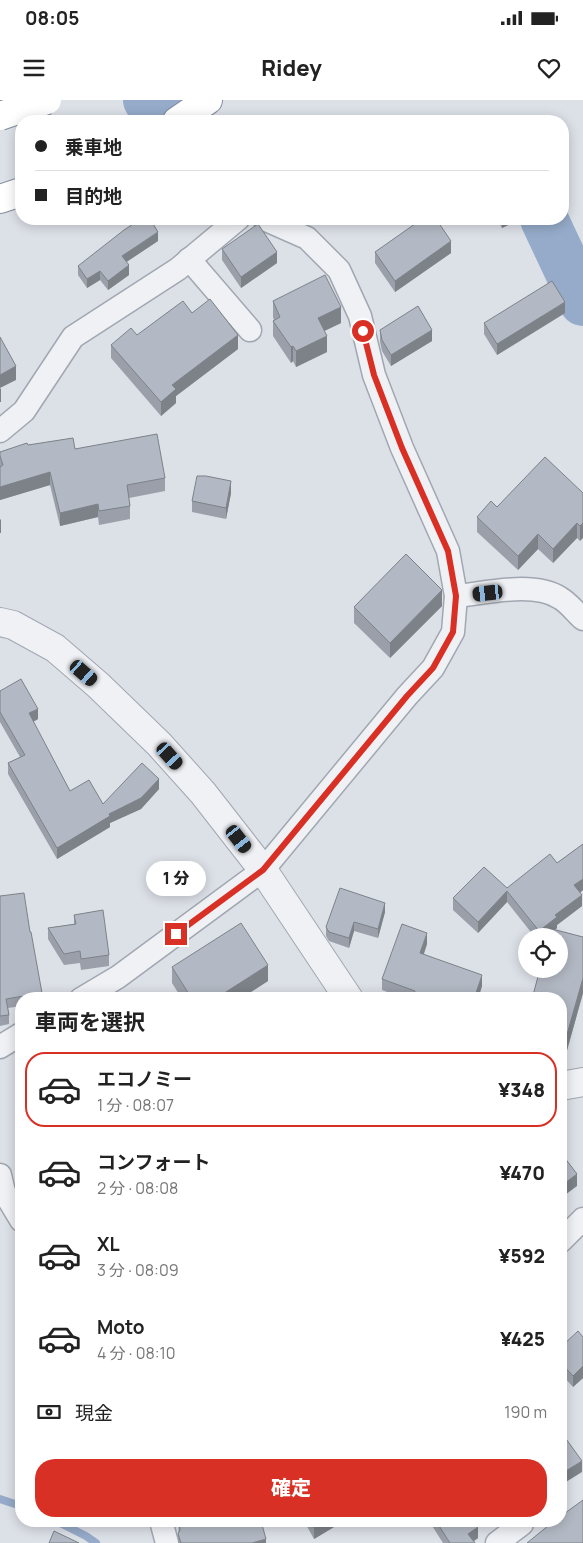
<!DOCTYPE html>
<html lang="ja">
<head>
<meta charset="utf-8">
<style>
  body { margin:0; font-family:Manrope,"Noto Sans JP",sans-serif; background:#f2f2f2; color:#222; height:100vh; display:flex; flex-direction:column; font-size:19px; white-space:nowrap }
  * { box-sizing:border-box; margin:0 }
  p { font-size:16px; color:#767676 }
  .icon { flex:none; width:28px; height:28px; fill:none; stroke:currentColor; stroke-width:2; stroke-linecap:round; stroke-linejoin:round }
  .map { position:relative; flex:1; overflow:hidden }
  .details { position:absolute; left:15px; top:892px; width:552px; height:535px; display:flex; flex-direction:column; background:#fff; border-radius:20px; box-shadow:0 2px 12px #0003 }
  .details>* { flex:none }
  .hud { position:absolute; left:15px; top:15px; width:554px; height:110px; border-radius:20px; box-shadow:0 2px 12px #0003; display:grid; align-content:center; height:110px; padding:0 20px; background:#fff }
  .controls { position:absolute; left:518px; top:828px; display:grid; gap:10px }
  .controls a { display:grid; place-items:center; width:50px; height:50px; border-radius:50%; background:#fff; box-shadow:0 2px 12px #0003; font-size:25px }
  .end { position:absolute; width:22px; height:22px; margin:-11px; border:6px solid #d93025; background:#fff; box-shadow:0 0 0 2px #fff }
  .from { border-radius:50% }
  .bubble { position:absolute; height:35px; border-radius:18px; background:#fff; box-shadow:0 2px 12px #0003; font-size:16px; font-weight:800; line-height:35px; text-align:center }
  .car { position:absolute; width:15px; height:30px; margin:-15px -8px; border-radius:6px; box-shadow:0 0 4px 1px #0007; background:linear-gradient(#222 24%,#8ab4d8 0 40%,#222 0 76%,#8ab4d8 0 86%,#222 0) }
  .hud b { display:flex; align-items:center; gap:18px; height:48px; font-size:19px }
  .hud b+b { border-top:1px solid #e0e0e0 }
  .hud i { width:12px; height:12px; background:#222 }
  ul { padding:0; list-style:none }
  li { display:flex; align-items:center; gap:15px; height:75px; margin:0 10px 8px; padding:0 10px; border:2px solid transparent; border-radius:20px }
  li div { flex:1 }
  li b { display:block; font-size:19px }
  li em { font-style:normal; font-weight:800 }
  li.active { border-color:#d93025 }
  li>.icon { width:45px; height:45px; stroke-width:1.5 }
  h2 { padding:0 20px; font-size:22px; line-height:60px }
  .pay { display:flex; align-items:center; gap:12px; height:55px; padding:0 20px; font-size:19px }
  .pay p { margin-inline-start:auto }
  .cta { display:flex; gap:10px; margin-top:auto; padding:10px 20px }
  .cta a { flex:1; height:58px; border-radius:20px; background:#d93025; color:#fff; font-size:20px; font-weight:800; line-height:58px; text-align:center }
  .status { display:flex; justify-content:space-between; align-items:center; height:35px; padding:0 25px; background:#fff; direction:ltr }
  .status svg { height:14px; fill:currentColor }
  header { display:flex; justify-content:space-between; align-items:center; height:65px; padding:0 20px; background:#fff; font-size:22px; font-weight:800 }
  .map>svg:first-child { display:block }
</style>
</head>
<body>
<div class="status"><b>08:05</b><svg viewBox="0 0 49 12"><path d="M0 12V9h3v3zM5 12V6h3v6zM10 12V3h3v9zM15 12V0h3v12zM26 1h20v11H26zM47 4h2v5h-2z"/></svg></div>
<header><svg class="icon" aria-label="menu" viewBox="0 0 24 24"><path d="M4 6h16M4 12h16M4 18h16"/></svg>Ridey<svg class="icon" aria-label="heart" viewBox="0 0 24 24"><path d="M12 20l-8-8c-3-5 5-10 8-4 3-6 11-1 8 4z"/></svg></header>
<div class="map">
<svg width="583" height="1443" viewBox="0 0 583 1443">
  <rect width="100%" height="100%" fill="#dce0e7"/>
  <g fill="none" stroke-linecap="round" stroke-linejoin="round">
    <g stroke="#95abc9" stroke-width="8">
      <polyline points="0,1399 21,1406"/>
      <polyline points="56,1421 86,1436 96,1443"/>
    </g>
    <g stroke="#95abc9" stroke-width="48">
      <polyline points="147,0 154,12 171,21"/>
      <polyline points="544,119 583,202"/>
    </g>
    <defs>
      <g id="minor">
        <polyline points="189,159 250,230"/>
        <polyline points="0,331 24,311 73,237 178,169 238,119"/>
        <path d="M 456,496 C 487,493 534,481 560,498 C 569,503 576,513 583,519"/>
        <polyline points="81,899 118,877 263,770 407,596 433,568 453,532 456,496 448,451 402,348 374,275 360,216 339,170 307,138 264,119"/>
        <polyline points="0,947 21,934"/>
        <polyline points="0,1075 4,1092 21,1120"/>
        <polyline points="561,1141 583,1119"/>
        <polyline points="161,1421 167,1443"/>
        <polyline points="497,1443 522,1424 520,1421"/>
      </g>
      <g id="tertiary">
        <polyline points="0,522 13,525 55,548 98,585 159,644 203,693 263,770 349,899"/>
        <polyline points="561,986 583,982"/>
      </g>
      <g id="motorway">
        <polyline points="177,21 208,0"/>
        <polyline points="0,99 21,92"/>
      </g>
    </defs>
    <use href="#minor" stroke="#a1a7b1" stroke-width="25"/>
    <use href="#tertiary" stroke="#a1a7b1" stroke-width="30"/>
    <use href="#motorway" stroke="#838c9e" stroke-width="30"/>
    <use href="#minor" stroke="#eff1f5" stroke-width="22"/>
    <use href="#tertiary" stroke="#eff1f5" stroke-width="28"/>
    <use href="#motorway" stroke="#fff" stroke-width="28"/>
    <defs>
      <polyline id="motorway-bridge" points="0,16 47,0"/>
    </defs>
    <use href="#motorway-bridge" stroke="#838c9e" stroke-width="30" stroke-linecap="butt"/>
    <use href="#motorway-bridge" stroke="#fff" stroke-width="28"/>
  </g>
  <g fill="#9a9fa9">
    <polygon points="497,119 520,119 502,128"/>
    <polygon points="158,141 126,162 129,175 108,190 100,180 87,188 78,175 78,166"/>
    <polygon points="222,149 277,163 241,188 222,160"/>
    <polygon points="375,152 451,153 395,192 375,163"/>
    <polygon points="273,201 341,223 324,231 327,252 296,267 293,261 291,263 273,236 273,221 274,220 273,217"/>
    <polygon points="192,213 238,249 176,296 176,303 161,316 111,258 111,245"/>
    <polygon points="565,213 497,255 484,234 484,223"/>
    <polygon points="380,230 432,241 391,266 382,251 380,242"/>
    <polygon points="28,345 75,349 165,378 165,391 129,398 130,406 130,419 99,425 98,417 60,426 50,385 0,400 0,352"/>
    <polygon points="231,393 226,419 192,412 192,401"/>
    <polygon points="583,393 580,441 577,438 553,463 538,449 518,470 477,432 477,417 497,407"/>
    <polygon points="442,506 390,558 354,523 354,507"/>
    <polygon points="0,591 38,619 33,622 70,691 103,704 159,689 141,709 110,723 110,727 57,759 8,674 8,663 20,657 0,622"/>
    <polygon points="583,744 583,790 580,793 582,806 557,825 557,828 555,830 583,837 583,893 564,961 561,960 561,899 550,833 547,836 534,836 507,802 478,833 453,810 453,798 507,788 557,763"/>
    <polygon points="0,796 30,832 42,893 42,899 21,899 21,906 8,908 9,915 9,924 0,926"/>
    <polygon points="385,812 378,838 354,831 349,848 329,841 326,836 326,827"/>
    <polygon points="74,815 109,855 109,866 81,870 80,863 64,865 48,839 48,828 74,824"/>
    <polygon points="427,844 424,854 482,886 478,899 406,899 382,890 382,879"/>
    <polygon points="172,867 268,881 240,899 182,899 172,883"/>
    <polygon points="583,1237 583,1278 573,1287 561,1274 561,1247"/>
    <polygon points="304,1421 344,1421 314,1439"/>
    <polygon points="429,1421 478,1421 478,1438 474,1441 475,1443 443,1443"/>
    <polygon points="179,1422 266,1443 178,1443"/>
  </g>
  <g fill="#7d8289">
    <polygon points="502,119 520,119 502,128"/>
    <polygon points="158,132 158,141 122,165 122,156"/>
    <polygon points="451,141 451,153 395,192 395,181"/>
    <polygon points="277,152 277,163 241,188 241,177"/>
    <polygon points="129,165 129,175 108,190 108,181"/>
    <polygon points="100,171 100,180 87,188 87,179"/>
    <polygon points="565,202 565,213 497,255 497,244"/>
    <polygon points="341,207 341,223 318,234 318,218"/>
    <polygon points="432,230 432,241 391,266 391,255"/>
    <polygon points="238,235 238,249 176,296 176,303 161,316 161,302 172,285"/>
    <polygon points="327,236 327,252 296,267 296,251"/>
    <polygon points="293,246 293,261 291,263 291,247"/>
    <polygon points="16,266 16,280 0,288 0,275"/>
    <polygon points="1,288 1,302 0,302 0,289"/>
    <polygon points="50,372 50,385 0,400 0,387"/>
    <polygon points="231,381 231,393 226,419 226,408"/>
    <polygon points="98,404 98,417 60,426 60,413"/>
    <polygon points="1,419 1,433 0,433 0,420"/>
    <polygon points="577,423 577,438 553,463 553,449"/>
    <polygon points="583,423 583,438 580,441 580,426"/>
    <polygon points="538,434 538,449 518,470 518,456"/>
    <polygon points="442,490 442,506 390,558 390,543"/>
    <polygon points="38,609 38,619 29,624 29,613"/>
    <polygon points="159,679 159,689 141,709 110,723 110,727 57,759 57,748"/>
    <polygon points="583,779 583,790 574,797 574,785"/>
    <polygon points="507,791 507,802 478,833 478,822"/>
    <polygon points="582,795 582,806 557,825 557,828 547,836 539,836 539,831 555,815"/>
    <polygon points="385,803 385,812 378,838 378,829"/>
    <polygon points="354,822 354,831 349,848 349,838"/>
    <polygon points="427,833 427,844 420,864 420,853"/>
    <polygon points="268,865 268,881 240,899 215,899"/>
    <polygon points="482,875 482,886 478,899 474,899"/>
    <polygon points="583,878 583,893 564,961 564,945"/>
    <polygon points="577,1074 577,1086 561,1098 561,1086"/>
    <polygon points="566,1105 566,1117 561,1122 561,1110"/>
    <polygon points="583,1266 583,1278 573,1287 573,1276"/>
    <polygon points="582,1361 582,1372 561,1385 561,1374"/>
    <polygon points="325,1421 344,1421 314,1439 314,1428"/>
    <polygon points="478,1427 478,1438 471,1443 468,1434"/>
    <polygon points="266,1439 266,1443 252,1443"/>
  </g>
  <g fill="#b3b9c4" stroke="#7d8289">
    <polygon points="141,119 150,119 158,132 122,156 129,165 108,181 100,171 87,179 78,166 124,130"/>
    <polygon points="422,119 436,119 451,141 395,181 375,152"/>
    <polygon points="258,124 277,152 241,177 222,149"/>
    <polygon points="325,175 341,207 318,218 327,236 296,251 293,246 291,247 273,221 280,217 273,201"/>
    <polygon points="552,181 565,202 497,244 484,223"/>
    <polygon points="210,199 238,235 172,285 176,289 161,302 111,245 131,228 137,235 183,201 192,213"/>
    <polygon points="418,206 432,230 391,255 382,240 380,230"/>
    <polygon points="0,237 16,266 0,275"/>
    <polygon points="157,334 165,378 127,385 130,406 99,411 98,404 60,413 50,372 0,387 0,367 3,365 0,356 0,352 27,343 28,345 73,338 75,349"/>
    <polygon points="545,357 583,393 583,423 580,426 577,423 553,449 538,434 518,456 477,417 491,401 497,407"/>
    <polygon points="197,376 206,376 231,381 226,408 192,401"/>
    <polygon points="406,454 442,490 390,543 354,507"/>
    <polygon points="21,579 38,609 29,613 70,691 89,680 103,704 142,663 159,679 141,698 109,714 110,716 57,748 8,663 25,655 0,612 0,591"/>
    <polygon points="583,744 583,779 574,785 582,795 555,815 557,817 539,831 507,791 478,822 453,798 484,767 507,788 550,754 557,763"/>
    <polygon points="340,788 385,803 378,829 354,822 349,838 329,832 326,827"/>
    <polygon points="24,793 30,832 31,832 42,893 6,899 9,915 0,916 0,796"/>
    <polygon points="103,810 109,855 81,859 80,851 64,854 48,828 76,824 74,815"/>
    <polygon points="241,823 268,865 215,899 192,899 172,867"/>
    <polygon points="402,824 427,833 420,853 482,875 474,899 413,899 415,891 382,879"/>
    <polygon points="552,829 583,837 583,878 564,945 561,944 561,899 532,899 540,869 559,869 559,836 549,836"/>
    <polygon points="120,893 124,899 113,899"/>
    <polygon points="561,1053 577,1074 561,1086"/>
    <polygon points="561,1099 566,1105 561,1110"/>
    <polygon points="578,1231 583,1237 583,1266 573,1276 561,1263 561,1247"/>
    <polygon points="561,1332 582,1361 561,1374"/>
    <polygon points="583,1400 583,1443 527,1443 554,1421 561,1421 561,1416"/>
    <polygon points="182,1421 261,1421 266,1439 252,1443 181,1443 178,1434 180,1430 179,1422"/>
    <polygon points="310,1421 325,1421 314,1428"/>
    <polygon points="436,1421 478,1421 478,1427 468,1434 475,1443 450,1443"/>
    <polygon points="54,1431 79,1443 49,1443"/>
  </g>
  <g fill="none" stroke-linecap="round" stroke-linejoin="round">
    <polyline stroke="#d93025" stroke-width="6" points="176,834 263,770 407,596 433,568 453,532 456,496 448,451 402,348 374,275 363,231"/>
  </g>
</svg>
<div class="controls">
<a><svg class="icon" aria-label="locate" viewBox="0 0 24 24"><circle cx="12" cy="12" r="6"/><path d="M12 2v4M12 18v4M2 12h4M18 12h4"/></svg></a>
</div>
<i class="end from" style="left:363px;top:231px"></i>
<i class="end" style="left:176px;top:834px"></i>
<div class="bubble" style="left:146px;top:761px;width:60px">1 分</div>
<i class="car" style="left:488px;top:493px;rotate:264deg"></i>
<i class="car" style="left:84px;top:573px;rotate:131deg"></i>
<i class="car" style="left:170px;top:656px;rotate:138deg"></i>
<i class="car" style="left:239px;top:739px;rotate:142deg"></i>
<div class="hud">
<b><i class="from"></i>乗車地</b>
<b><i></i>目的地</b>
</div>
<section class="details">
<h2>車両を選択</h2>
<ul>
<li class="active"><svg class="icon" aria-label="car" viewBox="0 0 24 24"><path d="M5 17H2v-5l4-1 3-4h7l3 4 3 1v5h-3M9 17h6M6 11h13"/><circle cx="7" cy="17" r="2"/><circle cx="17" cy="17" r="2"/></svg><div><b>エコノミー</b><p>1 分 · 08:07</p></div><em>¥348</em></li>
<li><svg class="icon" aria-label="car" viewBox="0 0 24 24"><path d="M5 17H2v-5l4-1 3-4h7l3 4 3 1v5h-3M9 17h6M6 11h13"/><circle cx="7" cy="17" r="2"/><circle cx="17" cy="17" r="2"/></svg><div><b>コンフォート</b><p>2 分 · 08:08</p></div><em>¥470</em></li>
<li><svg class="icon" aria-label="car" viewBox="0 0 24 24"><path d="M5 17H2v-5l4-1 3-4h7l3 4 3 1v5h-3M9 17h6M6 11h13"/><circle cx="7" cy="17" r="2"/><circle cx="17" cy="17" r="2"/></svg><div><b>XL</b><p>3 分 · 08:09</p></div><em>¥592</em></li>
<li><svg class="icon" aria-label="car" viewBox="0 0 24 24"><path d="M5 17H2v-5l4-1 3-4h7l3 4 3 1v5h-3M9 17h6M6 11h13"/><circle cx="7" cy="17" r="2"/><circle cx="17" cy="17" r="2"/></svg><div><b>Moto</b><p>4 分 · 08:10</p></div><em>¥425</em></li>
</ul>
<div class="pay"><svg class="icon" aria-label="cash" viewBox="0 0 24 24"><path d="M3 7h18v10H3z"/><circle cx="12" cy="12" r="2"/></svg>現金<p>190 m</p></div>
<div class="cta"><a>確定</a></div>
</section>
</div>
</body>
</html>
